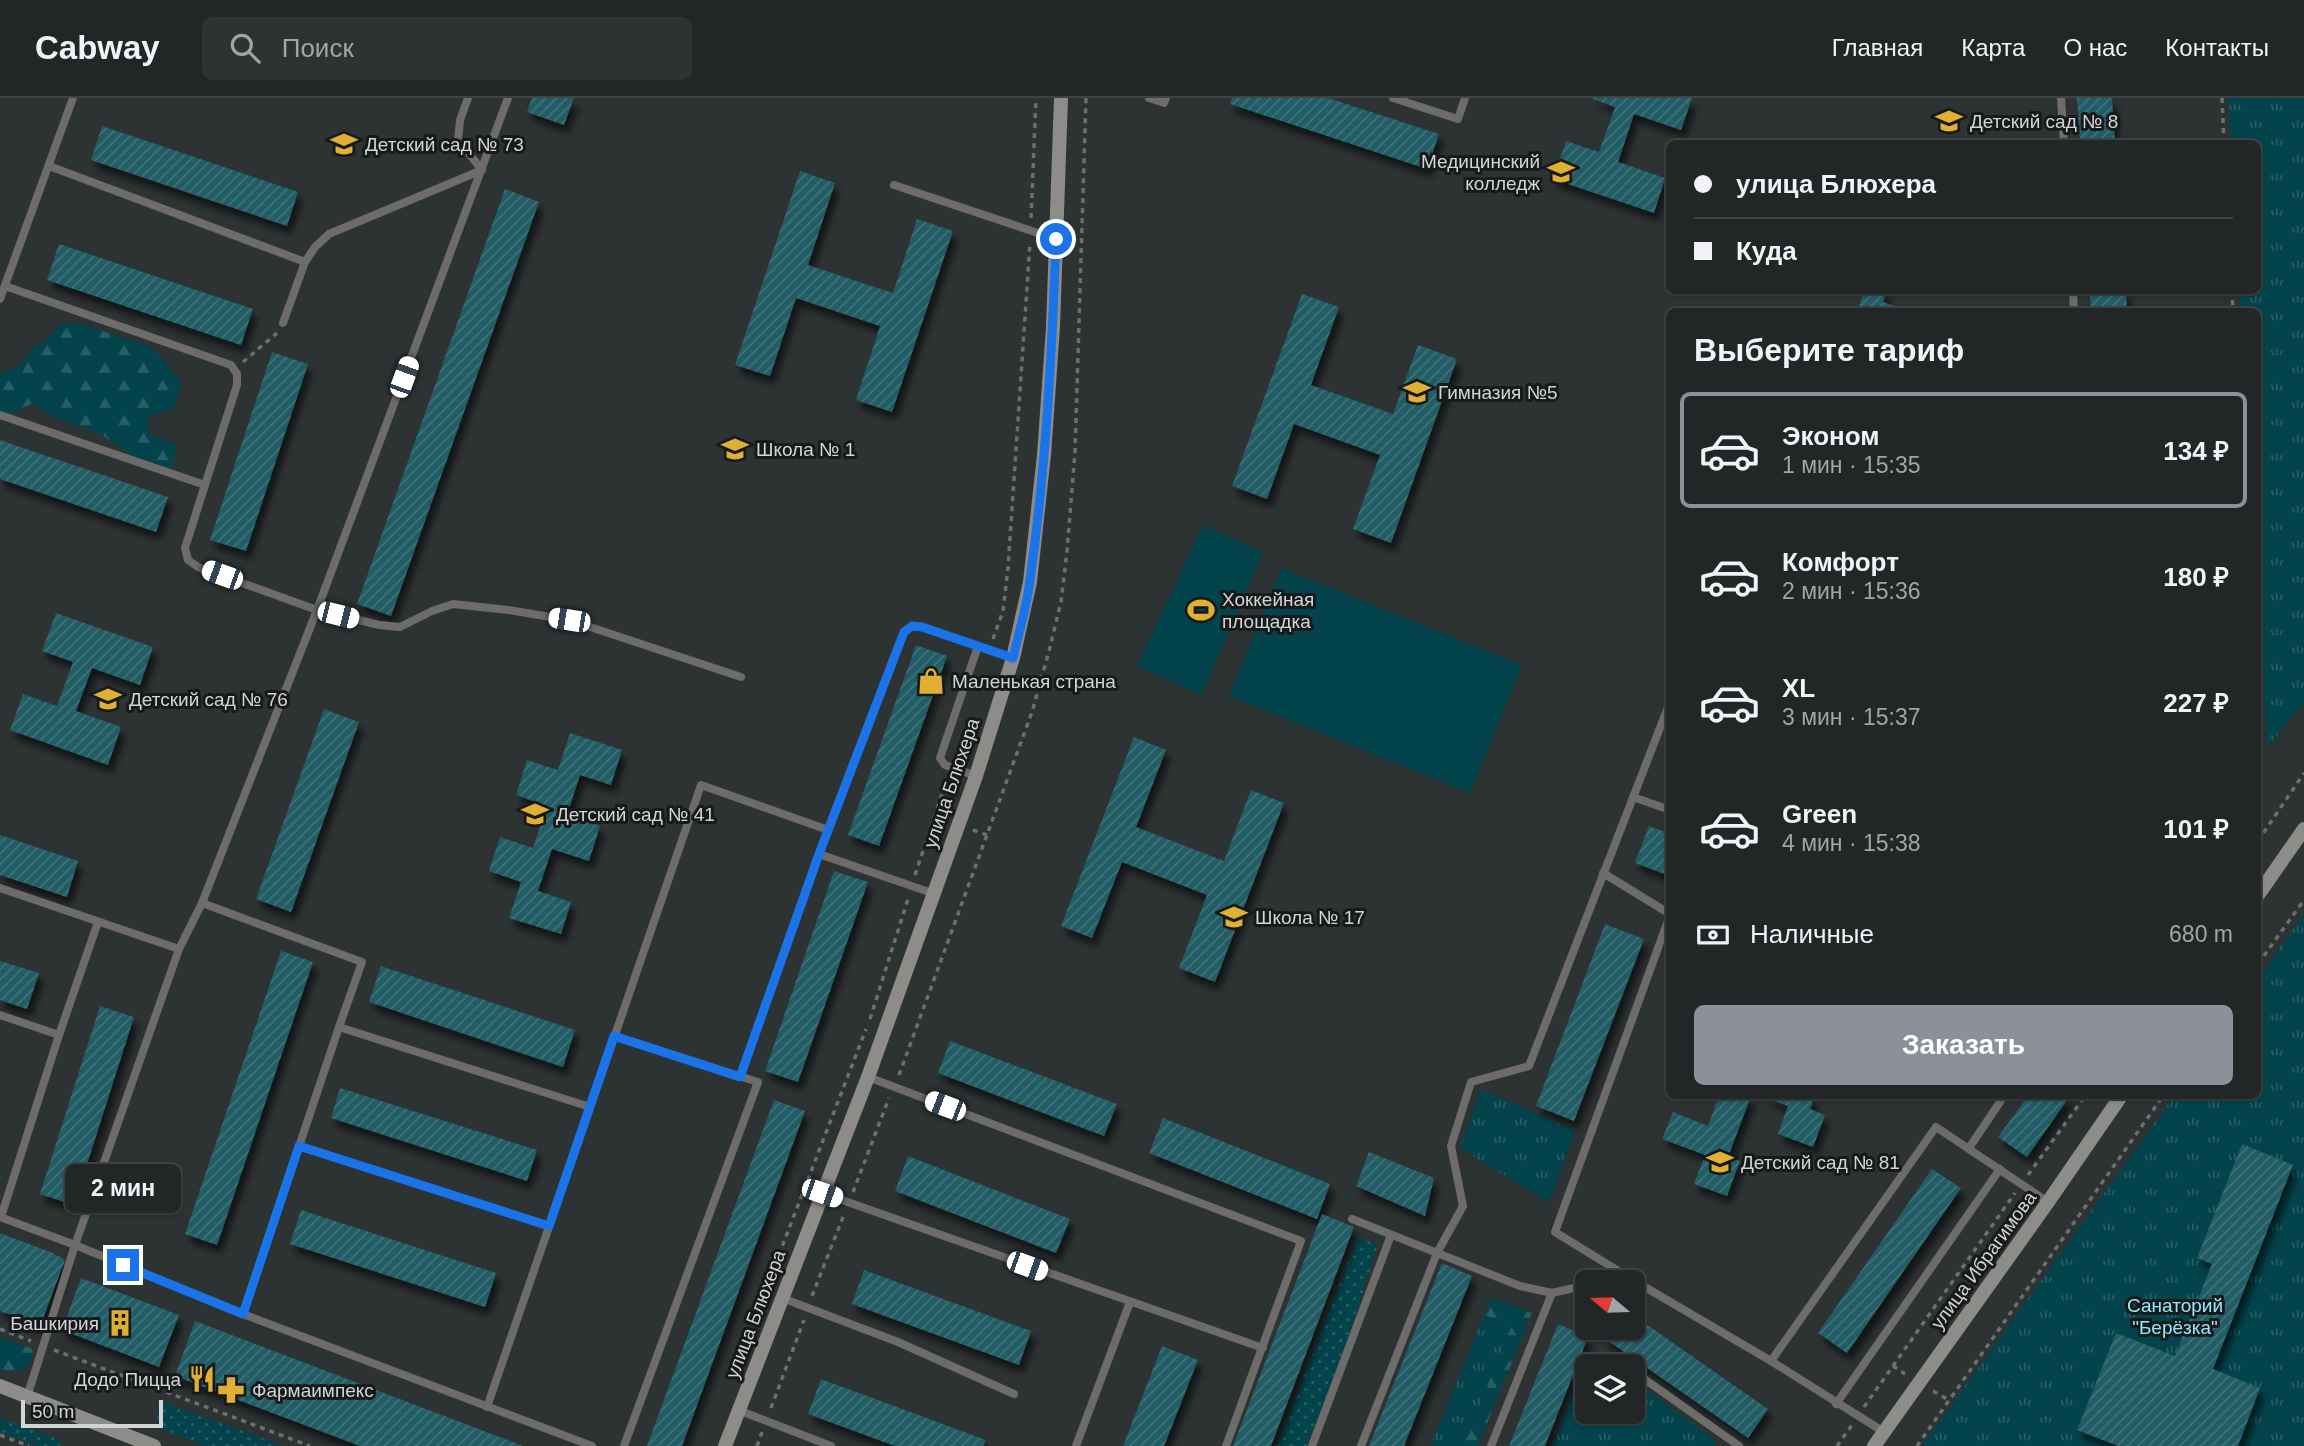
<!DOCTYPE html>
<html lang="ru">
<head>
<meta charset="utf-8">
<style>
  body { margin:0; font-family:Helvetica,sans-serif; background:#2e3232; color:#f1f3f6; height:100vh; display:flex; flex-direction:column; font-size:26px; white-space:nowrap }
  * { box-sizing:border-box; margin:0 }
  p { font-size:23px; color:#a2a5a7 }
  .icon { flex:none; width:38px; height:38px; fill:none; stroke:currentColor; stroke-width:2; stroke-linecap:round; stroke-linejoin:round }
  .map { position:relative; flex:1; overflow:hidden }
  .details { position:absolute; left:1666px; top:210px; width:595px; height:791px; display:flex; flex-direction:column; background:#222626; border-radius:10px; box-shadow:0 2px 5px #0004,0 0 0 2px #3f4343 }
  .details>* { flex:none }
  .top-card { position:absolute; left:1666px; top:42px; width:595px; height:154px; border-radius:10px; box-shadow:0 2px 5px #0004,0 0 0 2px #3f4343; display:grid; align-content:center; height:154px; padding:0 28px; background:#222626 }
  .needle { width:46px; rotate:289deg }
  .tools { position:absolute; left:1575px; top:1172px; display:grid; gap:14px }
  .tools a { display:grid; place-items:center; width:70px; height:70px; border-radius:10px; background:#222626; box-shadow:0 2px 5px #0004,0 0 0 2px #3f4343; font-size:35px }
  .scale { position:absolute; left:21px; bottom:18px; width:142px; box-sizing:border-box; padding-left:7px; border:4px solid #d2d5d6; border-top:0; font-size:19px; line-height:24px; white-space:nowrap; color:#d2d5d6; -webkit-text-stroke:5px #17191a; paint-order:stroke }
  .end { position:absolute; width:32px; height:32px; margin:-16px; border:9px solid #1a73e8; background:#fff; box-shadow:0 0 0 4px #fff }
  .from { border-radius:50% }
  .bubble { position:absolute; height:49px; border-radius:10px; background:#222626; box-shadow:0 2px 5px #0004,0 0 0 2px #3f4343; font-size:23px; font-weight:600; line-height:49px; text-align:center }
  .car { position:absolute; width:21px; height:42px; margin:-21px -10px; border-radius:9px; box-shadow:0 0 5px 2px #0007; background:linear-gradient(#fff 24%,#345 0 40%,#fff 0 76%,#345 0 86%,#fff 0) }
  .top-card b { display:flex; align-items:center; gap:24px; height:66px; font-size:26px }
  .top-card b+b { border-top:2px solid #3f4343 }
  .top-card i { width:18px; height:18px; background:#f1f3f6 }
  ul { padding:0; list-style:none }
  li { display:flex; align-items:center; gap:21px; height:116px; margin:0 14px 10px; padding:0 14px; border:4px solid transparent; border-radius:10px }
  li div { flex:1 }
  li b { display:block; font-size:26px }
  li em { font-style:normal; font-weight:600 }
  li.selected { border-color:#8c9099 }
  li>.icon { width:63px; height:63px; stroke-width:1.5 }
  h2 { padding:0 28px; font-size:32px; line-height:84px }
  .pay { display:flex; align-items:center; gap:18px; height:77px; padding:0 28px; font-size:26px }
  .pay p { margin-inline-start:auto }
  .button { display:flex; gap:14px; margin-top:auto; padding:14px 28px }
  .button a { flex:1; height:80px; border-radius:10px; background:#8c9099; color:#fff; font-size:28px; font-weight:600; line-height:80px; text-align:center }
  header { display:flex; align-items:center; gap:42px; box-sizing:border-box; height:98px; padding:0 35px; background:#222626; border-bottom:2px solid #3f4343 }
  header strong { font-size:33px }
  nav { display:flex; gap:38px; margin-inline-start:auto; font-size:24px }
  .search { width:490px; height:63px; background:#2e3232; display:flex; align-items:center; gap:18px; box-sizing:border-box; padding:0 24px; border-radius:10px; color:#a2a5a7; font-size:26px }
  .map>svg:first-child { display:block }
</style>
</head>
<body>
<header>
<strong>Cabway</strong>
<div class="search"><svg class="icon" aria-label="search" viewBox="0 0 24 24"><circle cx="10" cy="10" r="6"/><path d="M15 15l6 6"/></svg>Поиск</div>
<nav><a>Главная</a><a>Карта</a><a>О нас</a><a>Контакты</a></nav>
</header>
<div class="map">
<svg width="2304" height="1348" viewBox="0 0 2304 1348">
  <defs>
    <pattern id="grass-dots" width="8" height="8" patternUnits="userSpaceOnUse" patternTransform="scale(1.75)"><rect width="8" height="8" fill="#03434c"/><path d="M2 2h.1M6 6h.1" fill="none" stroke="#275d65" stroke-width="1.8" stroke-linecap="round"/></pattern>
    <pattern id="forest-firs" width="22" height="20" patternUnits="userSpaceOnUse" patternTransform="scale(1.75)"><rect width="22" height="20" fill="#03434c"/><path d="M5 1l3.5 6h-7zM16 11l3.5 6h-7z" fill="#275d65"/></pattern>
    <pattern id="park-tufts" width="24" height="20" patternUnits="userSpaceOnUse" patternTransform="scale(1.75)"><rect width="24" height="20" fill="#03434c"/><path d="M3 7l-1-3M5 7V3M7 7l1-3M15 17l-1-3M17 17v-4M19 17l1-3" fill="none" stroke="#275d65"/></pattern>
    <pattern id="building-hatch" width="6" height="6" patternUnits="userSpaceOnUse" patternTransform="scale(1.75)"><rect width="6" height="6" fill="#215c65"/><path d="M-1 1l2-2M0 6l6-6M5 7l2-2" fill="none" stroke="#40727a"/></pattern>
    <filter id="shadow"><feDropShadow dx="4.5" dy="8" stdDeviation="3.5" flood-color="#0009"/></filter>
  </defs>
  <rect width="100%" height="100%" fill="#2d3233"/>
  <g fill="url(#grass-dots)">
    <polygon points="1357,1140 1378,1146 1350,1235 1307,1348 1277,1348"/>
    <polygon points="159,1302 284,1348 206,1348 156,1329"/>
    <polygon points="0,1320 60,1342 60,1348 36,1348 0,1334"/>
  </g>
  <g fill="url(#forest-firs)">
    <polygon points="77,225 152,249 182,285 174,311 148,318 147,335 177,347 171,371 154,368 132,358 102,337 55,319 31,306 6,318 0,315 0,277 23,264 32,249 46,242 59,226"/>
    <polygon points="1491,1200 1532,1215 1478,1348 1431,1348"/>
    <polygon points="0,1239 33,1251 31,1263 22,1273 0,1272"/>
  </g>
  <g fill="url(#park-tufts)">
    <polygon points="2228,0 2304,0 2304,605 2267,649 2258,488 2258,214 2241,213 2240,193 2258,192 2258,46 2231,45"/>
    <polygon points="2304,816 2304,1348 1922,1348 2174,998 2258,998 2258,880"/>
    <polygon points="1481,991 1575,1033 1549,1105 1460,1050"/>
    <polygon points="1484,1217 1512,1227 1463,1348 1431,1348"/>
    <polygon points="1590,1251 1615,1269 1587,1269 1587,1314 1633,1314 1633,1282 1717,1343 1714,1348 1552,1348"/>
  </g>
  <g fill="#03434c">
    <polygon points="1203,427 1263,455 1201,597 1137,568"/>
    <polygon points="1281,470 1522,567 1470,695 1229,598"/>
  </g>
  <g fill="url(#building-hatch)" filter="url(#shadow)">
    <polygon points="532,0 574,0 564,27 527,14"/>
    <polygon points="1232,0 1328,0 1439,36 1427,71 1230,6"/>
    <polygon points="1590,0 1692,0 1681,32 1634,16 1618,64 1665,80 1654,115 1553,81 1566,43 1599,54 1615,9"/>
    <polygon points="2077,0 2112,0 2115,46 2080,46"/>
    <polygon points="102,28 298,94 287,128 91,62"/>
    <polygon points="800,73 835,85 808,167 893,195 917,121 953,133 892,314 856,302 880,228 796,200 770,278 735,267"/>
    <polygon points="505,91 539,104 391,518 357,506"/>
    <polygon points="59,146 253,211 241,247 47,182"/>
    <polygon points="1864,192 1887,192 1883,204 1911,214 1857,214"/>
    <polygon points="2090,192 2126,192 2127,214 2091,214"/>
    <polygon points="1302,196 1339,209 1311,287 1393,316 1418,247 1457,261 1391,445 1353,431 1380,357 1294,326 1267,401 1232,388"/>
    <polygon points="272,254 308,266 246,453 210,442"/>
    <polygon points="0,342 168,399 156,434 0,381"/>
    <polygon points="56,515 153,549 140,587 92,570 76,613 121,629 108,667 10,632 23,596 57,608 73,564 42,553"/>
    <polygon points="916,547 947,558 879,748 848,737"/>
    <polygon points="324,611 359,624 291,814 256,801"/>
    <polygon points="570,635 622,652 611,687 580,677 567,717 600,728 589,763 552,751 538,793 571,804 561,836 509,820 521,784 489,773 500,739 533,750 547,708 516,697 527,662 558,672"/>
    <polygon points="1134,639 1166,652 1136,729 1224,763 1251,692 1284,705 1215,884 1179,870 1207,797 1122,764 1092,840 1061,828"/>
    <polygon points="1649,728 1670,736 1670,778 1635,765"/>
    <polygon points="0,737 78,763 67,799 0,777"/>
    <polygon points="834,773 868,784 798,984 765,973"/>
    <polygon points="1605,826 1644,841 1574,1023 1536,1008"/>
    <polygon points="281,853 313,864 217,1147 185,1136"/>
    <polygon points="0,863 39,875 27,911 0,902"/>
    <polygon points="381,868 575,932 563,969 369,904"/>
    <polygon points="100,908 134,919 74,1107 40,1096"/>
    <polygon points="950,943 1117,1006 1104,1038 938,975"/>
    <polygon points="340,990 537,1052 527,1083 331,1020"/>
    <polygon points="1719,998 1751,998 1728,1059 1740,1063 1727,1098 1694,1086 1705,1057 1662,1041 1673,1014 1708,1028"/>
    <polygon points="1761,998 1815,998 1810,1011 1825,1017 1813,1049 1778,1036 1788,1008"/>
    <polygon points="2028,998 2070,998 2027,1059 1998,1039"/>
    <polygon points="774,1002 805,1013 682,1348 647,1348"/>
    <polygon points="1163,1020 1330,1086 1317,1121 1149,1055"/>
    <polygon points="2242,1046 2293,1067 2213,1271 2260,1290 2238,1348 2118,1348 2077,1332 2116,1235 2175,1258 2212,1166 2197,1160"/>
    <polygon points="1369,1054 1434,1080 1425,1118 1356,1088"/>
    <polygon points="908,1058 1070,1121 1056,1155 895,1093"/>
    <polygon points="1932,1071 1961,1090 1847,1255 1818,1235"/>
    <polygon points="301,1112 496,1175 485,1209 290,1146"/>
    <polygon points="1322,1116 1354,1129 1271,1348 1233,1348"/>
    <polygon points="0,1135 53,1155 65,1162 40,1228 0,1213"/>
    <polygon points="1442,1165 1472,1178 1404,1348 1369,1348"/>
    <polygon points="864,1172 1031,1233 1019,1267 852,1206"/>
    <polygon points="81,1180 179,1217 159,1269 62,1232"/>
    <polygon points="1633,1217 1768,1311 1748,1340 1604,1240 1611,1230 1633,1230"/>
    <polygon points="195,1223 523,1348 360,1348 175,1278"/>
    <polygon points="1558,1226 1588,1239 1545,1348 1509,1348"/>
    <polygon points="1162,1248 1198,1262 1164,1348 1123,1348"/>
    <polygon points="821,1281 986,1342 983,1348 895,1348 808,1316"/>
  </g>
  <g fill="none" stroke-linecap="round" stroke-linejoin="round">
    <g stroke="#6a6f70" stroke-width="3.5" stroke-dasharray="5 5" stroke-linecap="butt">
      <polyline points="2222,0 2224,46"/>
      <polyline points="1031,120 1036,0"/>
      <polyline points="2232,192 2233,214"/>
      <polyline points="243,264 277,235"/>
      <polyline points="993,541 1003,513 1008,470 1030,145"/>
      <polyline points="2258,645 2258,726"/>
      <polyline points="973,732 987,737"/>
      <polyline points="2258,743 2304,675"/>
      <polyline points="915,777 947,681"/>
      <polyline points="2258,866 2304,802"/>
      <polyline points="870,921 908,801"/>
      <polyline points="899,977 1032,614 1049,553 1061,504 1067,453 1075,354 1086,0"/>
      <polyline points="2028,1077 2085,998"/>
      <polyline points="853,1094 889,1000"/>
      <polyline points="768,1185 866,931"/>
      <polyline points="812,1198 845,1114"/>
      <polyline points="0,1231 31,1243"/>
      <polyline points="54,1252 310,1348"/>
      <polyline points="1893,1268 1905,1276"/>
      <polyline points="1933,1293 1949,1302"/>
      <polyline points="1864,1309 2015,1095"/>
      <polyline points="771,1310 804,1222"/>
      <polyline points="0,1337 29,1348"/>
      <polyline points="757,1348 762,1334"/>
      <polyline points="1837,1348 1852,1327"/>
      <polyline points="1917,1348 2163,998"/>
    </g>
    <g stroke="#6d6c6a" stroke-width="8">
      <polyline points="468,0 460,22 458,42 482,72"/>
      <polyline points="508,0 317,512 202,805 179,851 75,1147 243,1216 592,1348"/>
      <polyline points="1149,0 1164,5 1166,0"/>
      <polyline points="1393,0 1458,21 1465,0"/>
      <polyline points="2061,0 2064,46"/>
      <polyline points="49,68 305,164 315,149 329,136 482,72"/>
      <polyline points="894,87 1056,141"/>
      <polyline points="5,188 231,267 237,276 237,287 205,387"/>
      <polyline points="2073,192 2074,214"/>
      <polyline points="0,201 73,0"/>
      <polyline points="283,225 305,164"/>
      <polyline points="0,317 205,387 185,450 188,462 198,469 317,512 379,527 400,529 432,513 453,506 508,512 569,522 741,579"/>
      <polyline points="976,678 945,667 940,660 978,548"/>
      <polyline points="1633,699 1670,712"/>
      <polyline points="828,732 904,534 912,528 922,529 1013,560"/>
      <polyline points="1603,775 1670,816"/>
      <polyline points="0,790 179,851"/>
      <polyline points="202,805 362,864 339,929"/>
      <polyline points="0,917 59,937 1,1119"/>
      <polyline points="59,937 98,824"/>
      <polyline points="614,938 758,984 624,1348"/>
      <polyline points="740,979 819,756"/>
      <polyline points="868,979 1301,1143 1226,1348"/>
      <polyline points="299,1048 549,1128"/>
      <polyline points="1969,1050 2004,998"/>
      <polyline points="822,1095 1263,1250"/>
      <polyline points="0,1119 75,1147 27,1299"/>
      <polyline points="1352,1121 1520,1188 1552,1195 1587,1187"/>
      <polyline points="1633,1182 1555,1134 1670,817"/>
      <polyline points="1595,1185 1633,1182 1771,1263 1884,1334"/>
      <polyline points="782,1200 898,1244 1014,1296"/>
      <polyline points="243,1216 339,929 590,1009"/>
      <polyline points="1771,1263 1936,1029 2048,1104"/>
      <polyline points="1633,1273 1739,1348"/>
      <polyline points="1836,1306 2000,1071"/>
      <polyline points="487,1309 701,687 828,732 819,756 932,795"/>
      <polyline points="738,1312 831,1348"/>
      <polyline points="1076,1348 1130,1204"/>
      <polyline points="1312,1348 1391,1137"/>
      <polyline points="1361,1348 1437,1155 1463,1108 1451,1048 1471,984 1529,968 1670,604"/>
      <polyline points="1491,1348 1552,1195"/>
    </g>
    <g stroke="#8e8c89" stroke-width="14">
      <polyline points="2258,797 2304,731"/>
      <polyline points="0,1288 154,1348"/>
      <polyline points="725,1348 868,979 976,678 1013,560 1030,484 1044,357 1053,229 1061,0"/>
      <polyline points="1874,1348 2048,1104 2121,998"/>
    </g>
  </g>
  <g fill="none" stroke-linecap="round" stroke-linejoin="round">
    <path stroke="#1a73e8" stroke-width="9" d="M 123,1167 L 243,1216 L 299,1048 L 549,1128 L 614,938 L 740,979 L 819,756 L 904,534 L 912,528 L 922,529 L 1013,560 C 1019,534 1027,508 1030,482 C 1046,369 1052,254 1056,141"/>
  </g>
  <defs>
    <symbol id="school-bare" viewBox="-9 -9 18 18"><path d="M0-5L7-2L0 1L-7-2ZM-4 1L0 2.5L4 1V4Q0 6-4 4Z" fill="#dfb034" stroke="#17191a" stroke-width="2.5" paint-order="stroke"/></symbol>
    <symbol id="university-bare" viewBox="-9 -9 18 18"><path d="M0-5L7-2L0 1L-7-2ZM-4 1L0 2.5L4 1V4Q0 6-4 4Z" fill="#dfb034" stroke="#17191a" stroke-width="2.5" paint-order="stroke"/></symbol>
    <symbol id="stadium-bare" viewBox="-9 -9 18 18"><path d="M0-5a6.5 5 0 1 0 0 10a6.5 5 0 1 0 0-10ZM-3.5-1.8h7v3.6h-7Z" fill="#dfb034" stroke="#17191a" stroke-width="2.5" paint-order="stroke"/></symbol>
    <symbol id="shop-bare" viewBox="-9 -9 18 18"><path d="M-5-2.5h2.3a2.7 3.5 0 0 1 5.4 0H5L5.5 6h-11ZM-1.5-2.5h3a1.5 2.3 0 0 0-3 0Z" fill="#dfb034" stroke="#17191a" stroke-width="2.5" paint-order="stroke"/></symbol>
    <symbol id="building-bare" viewBox="-9 -9 18 18"><path d="M-4-6H4V6H1V3H-1V6H-4ZM-2.5-4.3h1.7v1.8h-1.7ZM.8-4.3h1.7v1.8H.8ZM-2.5-1h1.7V.8h-1.7ZM.8-1h1.7V.8H.8Z" fill="#dfb034" stroke="#17191a" stroke-width="2.5" paint-order="stroke"/></symbol>
    <symbol id="restaurant-bare" viewBox="-9 -9 18 18"><path d="M-5-6h1v4h1v-4h1v4h1v-4h1v5L-1.5 .5V6h-2V.5L-5-1ZM5-6V6H3V1.5H1.5Q1.5-4 5-6Z" fill="#dfb034" stroke="#17191a" stroke-width="2.5" paint-order="stroke"/></symbol>
    <symbol id="pharmacy-bare" viewBox="-9 -9 18 18"><path d="M-2-6h4v4h4v4h-4v4h-4v-4h-4v-4h4Z" fill="#dfb034" stroke="#17191a" stroke-width="2.5" paint-order="stroke"/></symbol>
  </defs>
  <g fill-rule="evenodd">
    <use href="#school-bare" x="1930" y="4" width="38" height="38"/>
    <use href="#school-bare" x="325" y="27" width="38" height="38"/>
    <use href="#university-bare" x="1542" y="55" width="38" height="38"/>
    <use href="#school-bare" x="1398" y="275" width="38" height="38"/>
    <use href="#school-bare" x="716" y="332" width="38" height="38"/>
    <use href="#stadium-bare" x="1182" y="493" width="38" height="38"/>
    <use href="#shop-bare" x="912" y="564" width="38" height="38"/>
    <use href="#school-bare" x="89" y="582" width="38" height="38"/>
    <use href="#school-bare" x="516" y="697" width="38" height="38"/>
    <use href="#school-bare" x="1215" y="800" width="38" height="38"/>
    <use href="#school-bare" x="1701" y="1045" width="38" height="38"/>
    <use href="#building-bare" x="101" y="1206" width="38" height="38"/>
    <use href="#restaurant-bare" x="183" y="1262" width="38" height="38"/>
    <use href="#pharmacy-bare" x="212" y="1273" width="38" height="38"/>
  </g>
  <g text-anchor="middle" stroke-width="6" stroke-linejoin="round" paint-order="stroke">
    <g font-size="19" fill="#d2d5d6" stroke="#17191a" text-anchor="start">
      <text x="1970" y="30">Детский сад № 8</text>
      <text x="365" y="53">Детский сад № 73</text>
      <text x="1540" y="70" text-anchor="end">Медицинский<tspan x="1540" dy="22">колледж</tspan></text>
      <text x="1438" y="301">Гимназия №5</text>
      <text x="756" y="358">Школа № 1</text>
      <text x="1222" y="508">Хоккейная<tspan x="1222" dy="22">площадка</tspan></text>
      <text x="952" y="590">Маленькая страна</text>
      <text x="129" y="608">Детский сад № 76</text>
      <text x="556" y="723">Детский сад № 41</text>
      <text x="1255" y="826">Школа № 17</text>
      <text x="1741" y="1071">Детский сад № 81</text>
      <text x="99" y="1232" text-anchor="end">Башкирия</text>
      <text x="181" y="1288" text-anchor="end">Додо Пицца</text>
      <text x="252" y="1299">Фармаимпекс</text>
    </g>
    <g font-size="19" fill="#d2d5d6" stroke="#17191a">
      <text transform="translate(951 685) rotate(-71)" y="7">улица Блюхера</text>
      <text transform="translate(1983 1162) rotate(-54)" y="7">улица Ибрагимова</text>
      <text transform="translate(755 1216) rotate(-69)" y="7">улица Блюхера</text>
    </g>
    <g font-size="19" fill="#8debfa" stroke="#17191a">
      <text x="2175" y="1214">Санаторий<tspan x="2175" dy="22">"Берёзка"</tspan></text>
    </g>
  </g>
</svg>
<div class="tools">
<a><svg class="needle" viewBox="-14 -14 28 28"><path d="M0-13l5 13h-10z" fill="#e53935"/><path d="M0 13l5-13h-10z" fill="#a2a5a7"/></svg></a>
<a><svg class="icon" aria-label="layers" viewBox="0 0 24 24"><path d="M12 4l9 5-9 5-9-5zM3 14l9 5 9-5"/></svg></a>
</div>
<div class="scale">50 m</div>
<i class="end from" style="left:1056px;top:141px"></i>
<i class="end" style="left:123px;top:1167px"></i>
<div class="bubble" style="left:65px;top:1066px;width:116px">2 мин</div>
<i class="car" style="left:404px;top:279px;rotate:20deg"></i>
<i class="car" style="left:222px;top:477px;rotate:290deg"></i>
<i class="car" style="left:338px;top:517px;rotate:104deg"></i>
<i class="car" style="left:569px;top:522px;rotate:279deg"></i>
<i class="car" style="left:945px;top:1008px;rotate:291deg"></i>
<i class="car" style="left:822px;top:1095px;rotate:109deg"></i>
<i class="car" style="left:1027px;top:1168px;rotate:110deg"></i>
<div class="top-card">
<b><i class="from"></i>улица Блюхера</b>
<b><i></i>Куда</b>
</div>
<section class="details">
<h2>Выберите тариф</h2>
<ul>
<li class="selected"><svg class="icon" aria-label="car" viewBox="0 0 24 24"><path d="M5 17H2v-5l4-1 3-4h7l3 4 3 1v5h-3M9 17h6M6 11h13"/><circle cx="7" cy="17" r="2"/><circle cx="17" cy="17" r="2"/></svg><div><b>Эконом</b><p>1 мин · 15:35</p></div><em>134 ₽</em></li>
<li><svg class="icon" aria-label="car" viewBox="0 0 24 24"><path d="M5 17H2v-5l4-1 3-4h7l3 4 3 1v5h-3M9 17h6M6 11h13"/><circle cx="7" cy="17" r="2"/><circle cx="17" cy="17" r="2"/></svg><div><b>Комфорт</b><p>2 мин · 15:36</p></div><em>180 ₽</em></li>
<li><svg class="icon" aria-label="car" viewBox="0 0 24 24"><path d="M5 17H2v-5l4-1 3-4h7l3 4 3 1v5h-3M9 17h6M6 11h13"/><circle cx="7" cy="17" r="2"/><circle cx="17" cy="17" r="2"/></svg><div><b>XL</b><p>3 мин · 15:37</p></div><em>227 ₽</em></li>
<li><svg class="icon" aria-label="car" viewBox="0 0 24 24"><path d="M5 17H2v-5l4-1 3-4h7l3 4 3 1v5h-3M9 17h6M6 11h13"/><circle cx="7" cy="17" r="2"/><circle cx="17" cy="17" r="2"/></svg><div><b>Green</b><p>4 мин · 15:38</p></div><em>101 ₽</em></li>
</ul>
<div class="pay"><svg class="icon" aria-label="cash" viewBox="0 0 24 24"><path d="M3 7h18v10H3z"/><circle cx="12" cy="12" r="2"/></svg>Наличные<p>680 m</p></div>
<div class="button"><a>Заказать</a></div>
</section>
</div>
</body>
</html>
